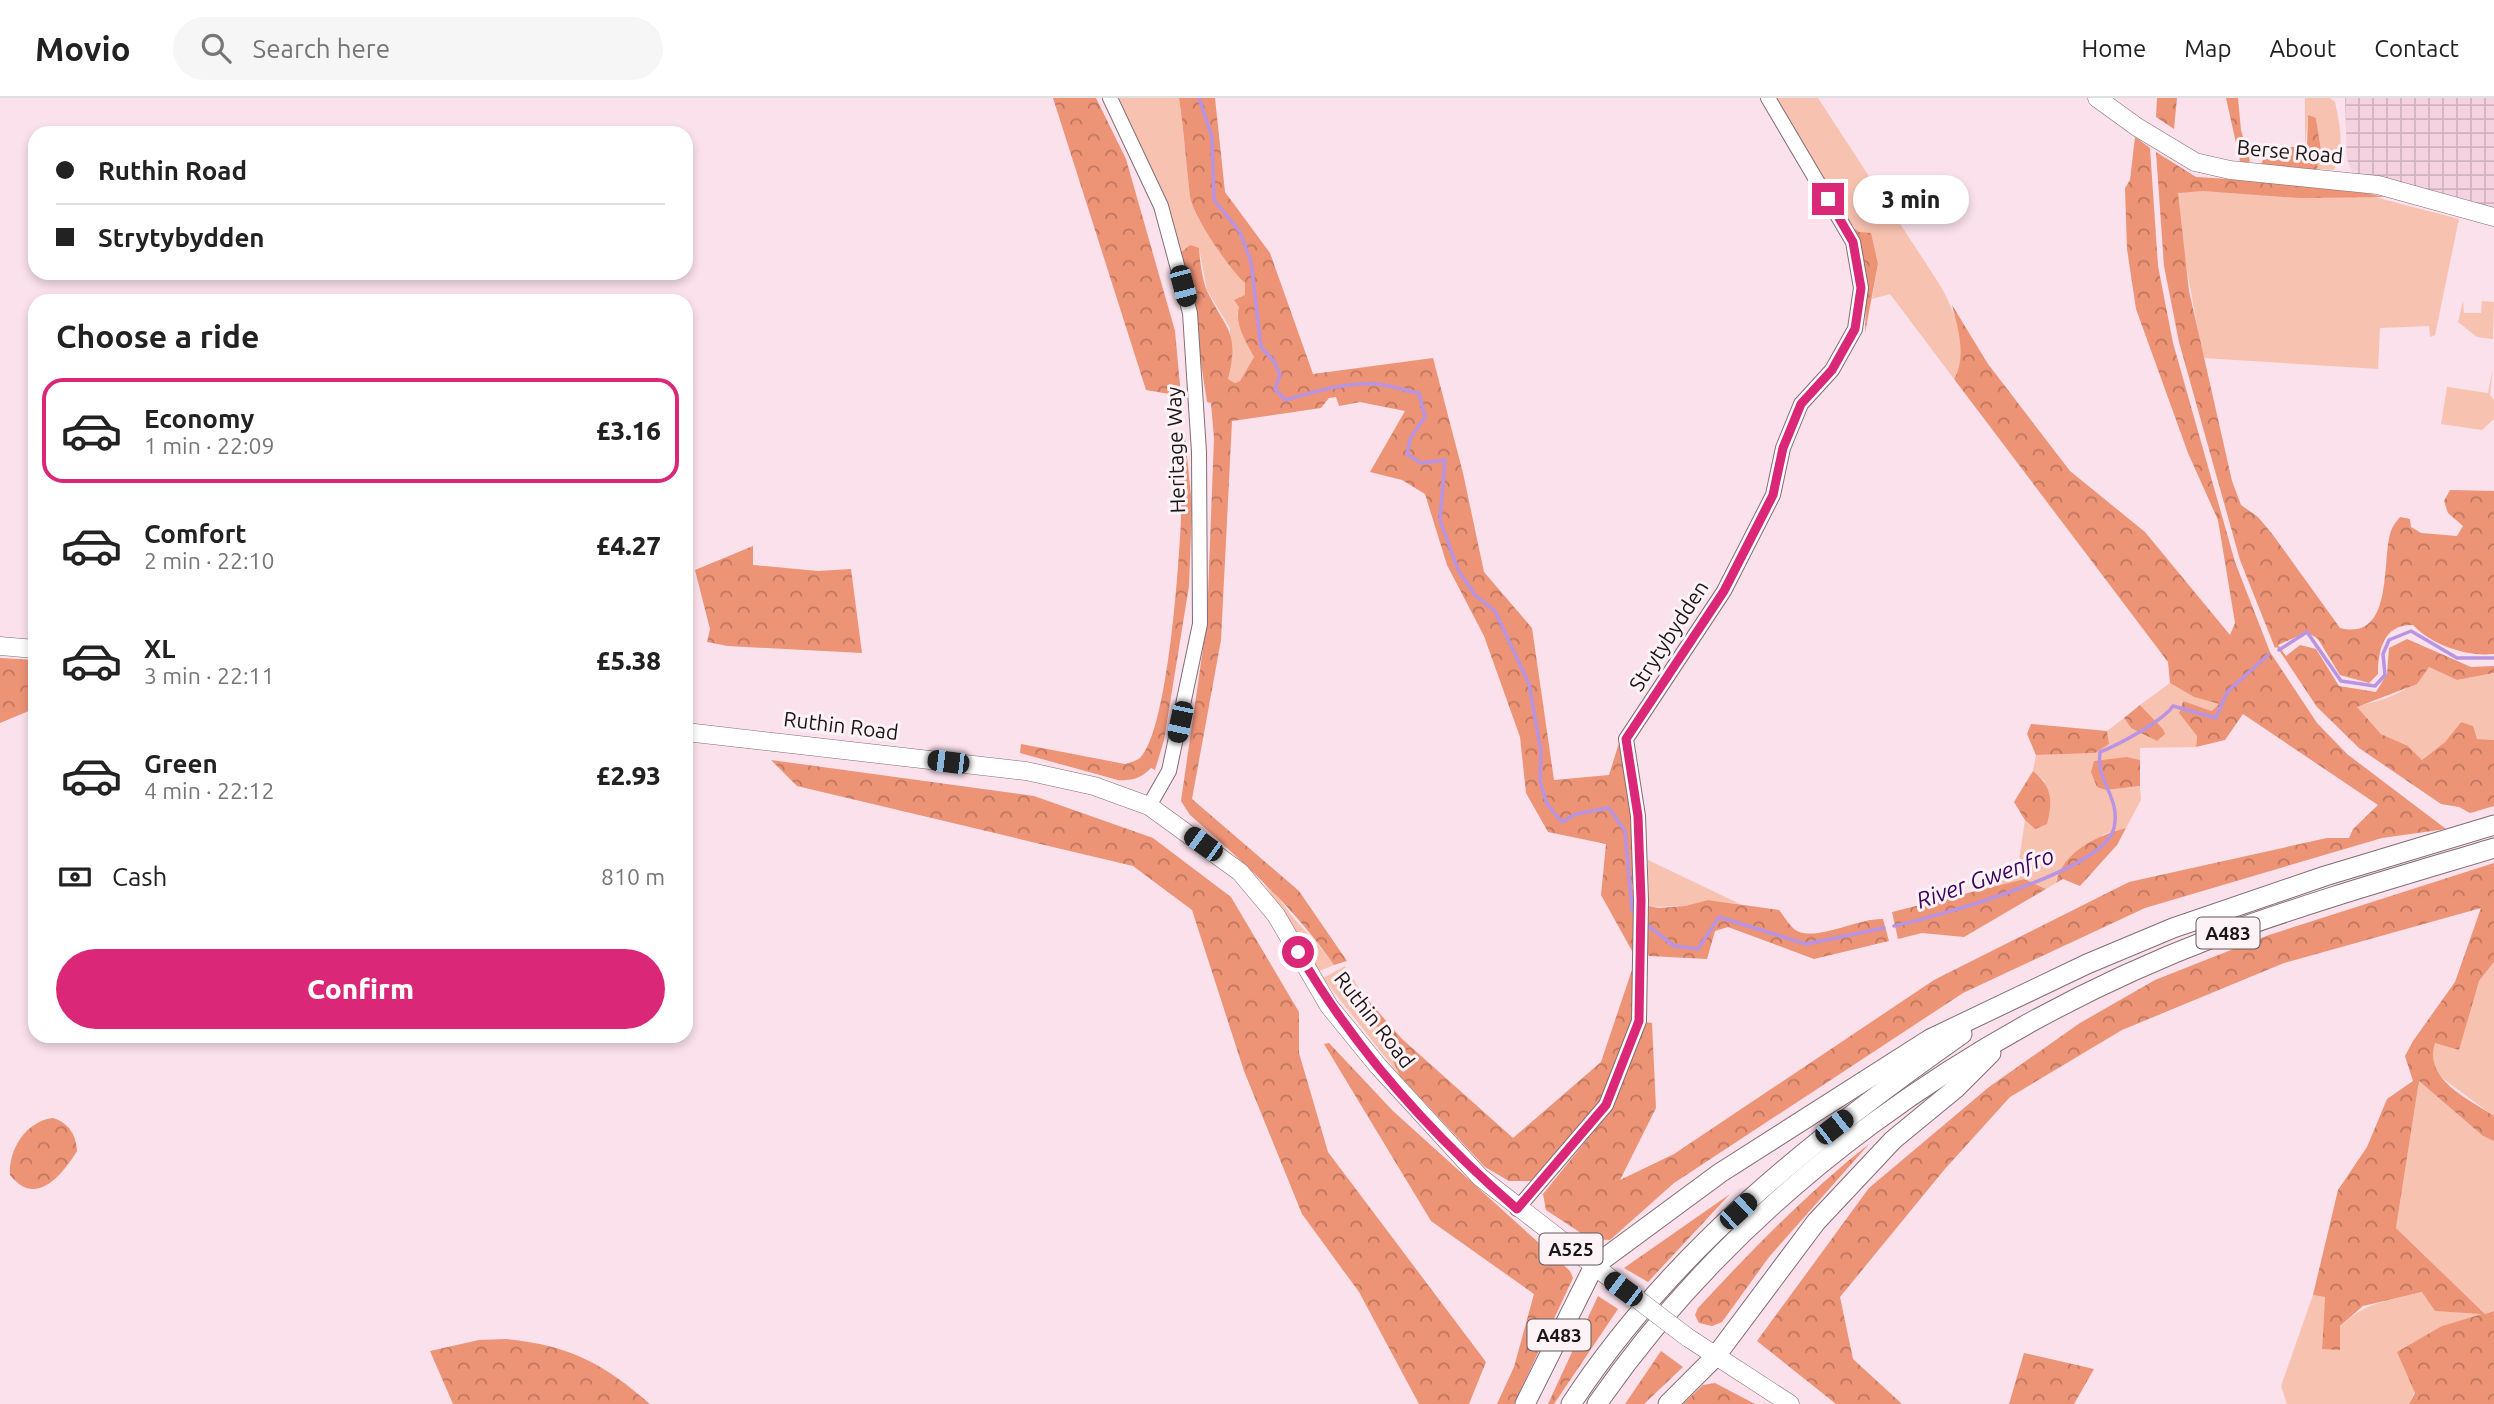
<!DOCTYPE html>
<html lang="en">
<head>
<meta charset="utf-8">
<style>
  body { margin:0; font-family:Ubuntu,sans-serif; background:#f6f6f6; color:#222; height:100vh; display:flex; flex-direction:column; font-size:26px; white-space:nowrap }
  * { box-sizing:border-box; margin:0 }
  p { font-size:23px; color:#767676 }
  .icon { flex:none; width:38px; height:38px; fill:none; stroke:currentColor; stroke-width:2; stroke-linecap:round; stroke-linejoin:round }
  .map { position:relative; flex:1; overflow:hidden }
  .sheet { position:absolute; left:28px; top:196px; width:665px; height:749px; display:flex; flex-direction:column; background:#fff; border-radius:21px; box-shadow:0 4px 10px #0003 }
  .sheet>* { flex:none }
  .hud { position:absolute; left:28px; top:28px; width:665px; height:154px; border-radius:21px; box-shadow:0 4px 10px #0003; display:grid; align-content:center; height:154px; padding:0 28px; background:#fff }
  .end { position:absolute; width:32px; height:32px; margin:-16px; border:9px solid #db2777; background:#fff; box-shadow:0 0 0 4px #fff }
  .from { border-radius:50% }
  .bubble { position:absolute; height:49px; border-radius:24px; background:#fff; box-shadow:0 4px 10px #0003; font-size:23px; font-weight:800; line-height:49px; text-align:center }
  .car { position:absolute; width:21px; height:42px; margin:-21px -10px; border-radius:9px; box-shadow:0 0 5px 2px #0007; background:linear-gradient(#222 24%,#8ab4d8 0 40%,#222 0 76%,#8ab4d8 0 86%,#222 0) }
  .hud b { display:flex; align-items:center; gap:24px; height:66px; font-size:26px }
  .hud b+b { border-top:2px solid #e0e0e0 }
  .hud i { width:18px; height:18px; background:#222 }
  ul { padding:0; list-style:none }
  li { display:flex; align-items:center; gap:21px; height:105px; margin:0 14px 10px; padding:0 14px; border:4px solid transparent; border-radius:21px }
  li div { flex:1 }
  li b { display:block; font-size:26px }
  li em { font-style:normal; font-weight:800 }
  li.active { border-color:#db2777 }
  li>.icon { width:63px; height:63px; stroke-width:1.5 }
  h2 { padding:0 28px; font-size:32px; line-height:84px }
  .pay { display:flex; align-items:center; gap:18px; height:77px; padding:0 28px; font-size:26px }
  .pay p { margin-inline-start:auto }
  .action { display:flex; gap:14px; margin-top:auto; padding:14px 28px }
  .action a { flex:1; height:80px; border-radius:42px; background:#db2777; color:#fff; font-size:28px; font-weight:800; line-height:80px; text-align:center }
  header { display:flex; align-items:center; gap:42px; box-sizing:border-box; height:98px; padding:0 35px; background:#fff; border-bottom:2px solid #e0e0e0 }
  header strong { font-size:33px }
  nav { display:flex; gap:38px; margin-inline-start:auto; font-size:24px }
  .search { width:490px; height:63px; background:#f6f6f6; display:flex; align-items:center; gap:18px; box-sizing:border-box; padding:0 24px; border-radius:38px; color:#767676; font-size:26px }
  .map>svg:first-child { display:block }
</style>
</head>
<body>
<header>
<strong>Movio</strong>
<div class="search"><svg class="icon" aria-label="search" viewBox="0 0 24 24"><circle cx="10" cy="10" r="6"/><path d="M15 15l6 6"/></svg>Search here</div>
<nav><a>Home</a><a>Map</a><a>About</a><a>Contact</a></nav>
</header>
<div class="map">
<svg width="2494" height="1306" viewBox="0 0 2494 1306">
  <defs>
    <pattern id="industrial-grid" width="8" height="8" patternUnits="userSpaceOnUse" patternTransform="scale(1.75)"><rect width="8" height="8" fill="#f4d2e0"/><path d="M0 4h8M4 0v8" fill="none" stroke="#d1b3bf"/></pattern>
    <pattern id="forest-crowns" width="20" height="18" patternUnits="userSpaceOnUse" patternTransform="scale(1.75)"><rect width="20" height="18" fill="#ed9376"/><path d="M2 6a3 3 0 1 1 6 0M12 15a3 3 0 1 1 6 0" fill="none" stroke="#bf7760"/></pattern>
  </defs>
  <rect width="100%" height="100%" fill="#fae1eb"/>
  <polygon fill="url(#industrial-grid)" points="2345,0 2494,0 2494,111 2353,77 2347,61"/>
  <g fill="#f8c2b0">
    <path d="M 1119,0 L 1179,0 C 1184,33 1186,65 1190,98 C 1192,117 1230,172 1245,184 L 1245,197 L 1237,216 L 1254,259 L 1240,283 L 1235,285 L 1228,281 L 1230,230 L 1207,192 L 1199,150 L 1178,157 L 1161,99 Z"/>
    <path d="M 1774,0 L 1818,0 L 1938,184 C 1954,210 1972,252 1954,281 L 1890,196 L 1872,201 L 1878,166 L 1859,134 L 1841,115 Z"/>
    <path d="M 2305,0 L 2330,0 L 2335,4 C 2340,27 2345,50 2334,72 L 2317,71 L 2321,52 L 2316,20 L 2308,18 L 2305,49 Z"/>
    <polygon points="2175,68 2196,79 2332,88 2459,121 2435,237 2430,239 2429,228 2380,230 2378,271 2203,260 2182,144"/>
    <polygon points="2463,203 2464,215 2481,215 2482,203 2494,204 2493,241 2477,239 2458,224"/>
    <polygon points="2493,270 2490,297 2494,302 2494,321 2482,332 2441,326 2447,289 2488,295"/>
    <path d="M 2429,569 L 2457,582 L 2494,575 L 2494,642 L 2477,641 L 2461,624 L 2445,644 L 2422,662 L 2408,648 L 2381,636 L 2356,608 C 2385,603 2412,593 2429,569 Z"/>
    <polygon points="2170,585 2194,599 2219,606 2213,613 2182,603 2179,615 2197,638 2196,649 2140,650 2140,662 2127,659 2106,692 2140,688 2141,702 2126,730 2104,736 2056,781 2056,785 2046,791 2024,781 1983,791 2017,776 2025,722 2035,731 2045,683 2033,673 2036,657 2095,655 2109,646 2107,633 2124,620 2131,630 2163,631 2140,607"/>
    <polygon points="1648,762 1740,806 1708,802 1685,808 1649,809"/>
    <path d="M 1261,780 C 1276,793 1284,809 1297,824 C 1311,839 1322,850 1334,867 L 1319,873 Z"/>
    <polygon points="2494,864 2494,1018 2438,977 2431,958 2434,945 2468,913 2479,883"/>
    <polygon points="1345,868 1361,894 1400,978 1323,880"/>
    <path d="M 2419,983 L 2483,1038 L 2494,1043 L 2494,1213 L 2442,1228 L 2409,1306 L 2287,1306 L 2281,1288 L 2313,1197 L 2325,1199 L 2322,1251 C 2357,1205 2369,1207 2423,1194 L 2435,1213 L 2484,1215 L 2396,1130 Z"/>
  </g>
  <g fill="url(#forest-crowns)">
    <polygon points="1053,0 1096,0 1126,61 1175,233 1181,298 1146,292"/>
    <path d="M 1179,0 L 1215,0 L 1225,94 L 1270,155 L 1313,276 L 1433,260 L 1463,375 L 1484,474 L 1532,530 L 1554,682 L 1609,677 L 1619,645 L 1623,654 L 1634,731 L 1632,747 L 1637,772 L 1632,788 L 1636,806 L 1659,810 L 1685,808 L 1708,802 L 1779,812 C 1784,818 1790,829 1797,833 C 1818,843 1858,820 1883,821 L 1889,843 L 1814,861 L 1728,829 L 1715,833 L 1707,861 L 1649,858 L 1644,850 L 1633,922 L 1600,1006 L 1531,1083 L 1509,1083 L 1485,1069 L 1400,978 L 1361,894 L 1401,940 L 1513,1040 L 1601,964 L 1636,860 L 1601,797 L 1606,746 L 1548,734 L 1526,695 L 1520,639 L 1484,538 L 1447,467 L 1425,396 L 1402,382 L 1370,374 L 1405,313 L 1360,304 L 1339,308 L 1336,299 L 1329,300 L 1321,310 L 1232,323 L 1221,542 L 1192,701 L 1299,793 L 1347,863 L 1334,867 C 1294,809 1243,764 1190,717 L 1181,703 L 1207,523 L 1214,340 L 1211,305 L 1207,304 L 1193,213 L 1178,157 L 1190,147 L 1199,150 C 1200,163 1202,181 1207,193 C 1226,232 1240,234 1228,281 L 1235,285 L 1240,283 L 1254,259 C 1246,244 1234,225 1239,209 L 1234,202 L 1245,197 L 1245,185 C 1230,172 1192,117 1190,98 C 1186,65 1184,33 1179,0 Z"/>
    <polygon points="2157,0 2177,0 2174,31 2156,19"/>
    <polygon points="2226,0 2238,0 2241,32 2250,63 2245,66 2240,63"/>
    <polygon points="2308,17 2316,20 2321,52 2317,71 2290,72 2261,67 2264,59 2270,55 2270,49 2307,49"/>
    <path d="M 2135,39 L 2150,50 L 2158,168 L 2173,245 L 2235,464 L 2270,554 L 2317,625 L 2347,656 L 2446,731 L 2382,740 L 2145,810 L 1963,895 L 1674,1085 L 1610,1142 L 1590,1141 L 1546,1112 L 1543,1096 L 1610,1013 L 1644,924 L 1652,925 L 1656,1010 L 1620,1082 L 1674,1056 L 1934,882 L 2129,784 L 2327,740 L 2349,740 L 2353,731 L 2378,707 L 2243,616 L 2225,642 L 2196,649 L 2197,638 L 2179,615 L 2183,603 L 2212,613 L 2219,606 L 2194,599 L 2170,585 L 2168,564 L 1954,281 C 1967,259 1958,230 1952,207 L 1988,266 L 2070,373 L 2145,434 L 2230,537 L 2235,525 L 2218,422 L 2188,355 L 2136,211 L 2127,151 L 2125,90 L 2130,82 Z"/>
    <path d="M 2156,54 L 2196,79 L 2332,88 L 2385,99 L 2300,100 L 2203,93 L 2178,95 L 2189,193 L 2232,383 L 2241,407 L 2258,419 L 2273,437 L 2340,530 C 2395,544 2381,460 2391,433 C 2393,427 2397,423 2400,419 L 2410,421 L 2411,429 L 2421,435 L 2457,438 L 2463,428 L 2448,415 L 2444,403 L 2450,392 L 2494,393 L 2494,556 C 2467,559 2432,547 2413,527 C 2383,526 2378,553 2378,576 L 2369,585 L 2340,577 L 2318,541 L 2307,534 L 2278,547 L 2286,558 L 2300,547 L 2316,551 L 2339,588 L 2376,594 L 2387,576 L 2389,550 L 2407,541 L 2471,569 L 2494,568 L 2494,575 L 2457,582 L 2429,569 L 2417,586 L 2357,609 L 2381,636 L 2408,648 L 2422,662 L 2445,644 L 2461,624 L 2473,628 L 2477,641 L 2494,642 L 2494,708 L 2470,715 L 2459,709 L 2441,706 L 2359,650 L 2317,609 L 2277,549 L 2275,550 L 2240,462 L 2179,244 L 2164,168 Z"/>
    <polygon points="1855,130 1859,134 1871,135 1878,166 1865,235 1866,200"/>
    <path d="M 1185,338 L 1192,408 L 1189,488 L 1164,642 L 1155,672 L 1151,670 C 1142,680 1131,683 1118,682 L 1020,655 L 1021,646 L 1125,666 C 1131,664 1136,663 1140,660 C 1168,632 1179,465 1181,421 C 1181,395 1177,367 1176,340 Z"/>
    <polygon points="753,448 753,467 818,473 851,471 862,555 728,548 707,544 710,531 695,472"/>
    <polygon points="0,560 35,562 35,637 30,637 31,612 0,625"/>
    <polygon points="2140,607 2163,631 2165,636 2157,643 2131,630 2124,620"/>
    <polygon points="2031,626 2107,633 2109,646 2095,655 2036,657 2027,636"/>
    <polygon points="2127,659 2140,662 2140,688 2106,692 2097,689 2091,674 2094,663"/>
    <polygon points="771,662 1034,698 1153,740 1231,799 1299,914 1299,955 1328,1054 1486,1264 1469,1306 1419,1306 1359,1194 1302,1116 1244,973 1192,812 1133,768 797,688"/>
    <path d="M 2033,673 C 2052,688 2053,703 2047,726 L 2035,731 L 2025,722 L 2014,704 Z"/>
    <path d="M 2126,730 L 2117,747 L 2080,788 L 2063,781 L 2056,785 C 2063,753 2097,738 2126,730 Z"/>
    <path d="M 2494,765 L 2494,864 L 2479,883 L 2459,952 L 2435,945 C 2423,982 2469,1001 2494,1018 L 2494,1043 L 2483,1038 L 2419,983 L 2396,1130 L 2485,1216 L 2494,1213 L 2494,1306 L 2409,1306 L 2415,1295 L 2397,1254 L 2442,1228 L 2482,1216 L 2435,1213 L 2422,1194 L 2363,1208 L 2340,1228 L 2340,1252 L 2322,1251 L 2325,1199 L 2313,1197 L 2338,1092 L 2367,1049 L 2387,1001 L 2413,983 L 2405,958 L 2413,943 L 2455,884 L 2481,810 L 2284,865 L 2122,932 L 2010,999 L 1944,1072 L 1840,1199 L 1853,1261 L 1902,1306 L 1836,1306 L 1757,1243 L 1869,1090 L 1989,989 L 2080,925 L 2155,882 L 2269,837 Z"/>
    <polygon points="2024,781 2046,791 1964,839 1922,835 1898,841 1892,814"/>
    <polygon points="1329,945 1393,1013 1570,1173 1573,1180 1514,1306 1497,1306 1514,1269 1534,1196 1431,1123 1324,946"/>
    <path d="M 53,1020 C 69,1025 76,1037 77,1053 C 62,1077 36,1110 10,1077 C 8,1052 26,1023 53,1020 Z"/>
    <path d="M 1869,1046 L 1769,1159 L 1722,1224 L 1712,1228 L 1699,1225 L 1695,1217 L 1698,1210 C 1751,1153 1807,1095 1869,1046 Z"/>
    <polygon points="1730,1096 1648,1184 1624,1170"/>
    <polygon points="1598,1198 1618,1211 1554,1306 1548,1306"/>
    <path d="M 506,1241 C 568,1247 603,1265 650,1306 L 453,1306 L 430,1253 L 479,1242 Z"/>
    <polygon points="1661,1253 1683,1269 1644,1306 1625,1306"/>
    <polygon points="2024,1255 2094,1271 2074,1306 2009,1306"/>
    <polygon points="1715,1285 1755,1306 1683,1306 1703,1287"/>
  </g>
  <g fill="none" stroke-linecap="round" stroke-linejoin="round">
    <g stroke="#b894e3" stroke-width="3.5">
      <path d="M 1199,0 L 1212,39 L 1214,102 L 1240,134 L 1251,164 L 1261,249 L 1274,263 L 1280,276 L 1275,291 L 1285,302 C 1314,294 1345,284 1376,286 C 1390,287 1405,293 1419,295 L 1425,319 L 1411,339 L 1407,356 L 1421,365 L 1445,362 L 1440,422 L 1458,472 L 1475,497 L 1495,513 L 1529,586 L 1541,654 L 1540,683 L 1547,706 L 1562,724 L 1576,716 L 1609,710 L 1625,733 L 1632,813 L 1635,816"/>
      <polyline points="2279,552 2307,534 2341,583 2375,588 2385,577 2383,556 2389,542 2411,533 2457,560 2494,560"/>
      <polyline points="1646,826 1674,848 1698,851 1719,819 1806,846 1884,830"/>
      <path d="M 1894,828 C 1935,819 2104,773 2114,730 C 2121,699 2096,685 2100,654 C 2118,647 2163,623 2173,608 L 2216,620 L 2227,594 L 2268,557"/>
    </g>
    <defs>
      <g id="minor">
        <polyline points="1110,0 1161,108 1190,215 1199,354 1200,526 1169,673 1149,708"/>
        <polyline points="1517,1111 1606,1007 1639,923 1641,802 1638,718 1626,641 1724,493 1773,397 1783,350 1801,306 1832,272 1855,231 1861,190 1853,144 1768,0"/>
      </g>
      <g id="major">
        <polyline points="2097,0 2137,29 2195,64 2230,72 2378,87 2494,119"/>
        <polyline points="0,548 35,551"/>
        <polyline points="686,634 1026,673 1094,688 1149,708 1240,774 1276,817 1329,908 1378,968 1480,1079 1624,1191"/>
        <polyline points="1687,1239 1790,1306"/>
      </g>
      <g id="highway">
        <polyline points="1525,1306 1594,1168 1720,1075 1930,941 2087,866 2173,830 2325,778 2494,727"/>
        <path d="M 1571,1306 C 1672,1152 1814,1040 1962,936"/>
        <path d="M 1597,1306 C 1746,1091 1972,932 2215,839 C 2306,805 2401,778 2494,750"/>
        <polyline points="1668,1306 1715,1259 1816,1124 1893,1042 1955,991 1991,955"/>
      </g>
    </defs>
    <use href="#minor" stroke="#836d76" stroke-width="16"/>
    <use href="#major" stroke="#836d76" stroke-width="19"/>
    <use href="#highway" stroke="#836d76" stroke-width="21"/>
    <use href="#minor" stroke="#fff" stroke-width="14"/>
    <use href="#major" stroke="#fff" stroke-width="18"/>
    <use href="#highway" stroke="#fff" stroke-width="19"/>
    <defs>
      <polyline id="major-bridge" points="1624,1191 1687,1239"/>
    </defs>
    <use href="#major-bridge" stroke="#836d76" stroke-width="19" stroke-linecap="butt"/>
    <use href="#major-bridge" stroke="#fff" stroke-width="18"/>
  </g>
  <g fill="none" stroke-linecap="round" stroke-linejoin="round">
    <path stroke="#db2777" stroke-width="9" d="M 1298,854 C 1354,950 1433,1038 1517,1111 L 1606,1007 L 1639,923 L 1641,802 L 1638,718 L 1626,641 L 1724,493 L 1773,397 L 1783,350 L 1801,306 L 1832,272 L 1855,231 L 1861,190 L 1853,144 L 1828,101"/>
  </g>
  <g text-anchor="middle" stroke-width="6" stroke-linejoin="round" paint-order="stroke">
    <g fill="#fdf3f7" stroke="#60585b" stroke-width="2">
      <rect x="2196.5" y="819.5" width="63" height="31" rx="5"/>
      <rect x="1539.5" y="1135.5" width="63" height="31" rx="5"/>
      <rect x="1527.5" y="1221.5" width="63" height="31" rx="5"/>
    </g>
    <g font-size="19" font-weight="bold" fill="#1d1518">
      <text x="2228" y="842">A483</text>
      <text x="1571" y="1158">A525</text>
      <text x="1559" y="1244">A483</text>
    </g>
    <g font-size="21" fill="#1d1518" stroke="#fdf3f7">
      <text transform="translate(2290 54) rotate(5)" y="7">Berse Road</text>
      <text transform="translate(1176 352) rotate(-92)" y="7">Heritage Way</text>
      <text transform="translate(1669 538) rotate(-57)" y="7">Strytybydden</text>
      <text transform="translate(841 628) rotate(7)" y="7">Ruthin Road</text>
      <text transform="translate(1374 922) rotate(52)" y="7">Ruthin Road</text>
    </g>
    <g font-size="23" font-style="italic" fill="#3d0363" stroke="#fdf3f7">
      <text transform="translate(1985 780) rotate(-19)" y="8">River Gwenfro</text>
    </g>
  </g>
</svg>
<i class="end from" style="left:1298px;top:854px"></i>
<i class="end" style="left:1828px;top:101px"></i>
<div class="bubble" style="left:1853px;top:77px;width:116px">3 min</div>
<i class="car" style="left:1183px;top:188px;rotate:165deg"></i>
<i class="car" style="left:1180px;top:624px;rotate:192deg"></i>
<i class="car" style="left:948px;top:664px;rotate:277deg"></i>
<i class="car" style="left:1203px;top:746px;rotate:306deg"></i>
<i class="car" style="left:1834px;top:1029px;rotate:52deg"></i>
<i class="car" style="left:1738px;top:1113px;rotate:47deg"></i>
<i class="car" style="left:1623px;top:1191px;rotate:307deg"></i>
<div class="hud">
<b><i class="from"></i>Ruthin Road</b>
<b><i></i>Strytybydden</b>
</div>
<section class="sheet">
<h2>Choose a ride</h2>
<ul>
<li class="active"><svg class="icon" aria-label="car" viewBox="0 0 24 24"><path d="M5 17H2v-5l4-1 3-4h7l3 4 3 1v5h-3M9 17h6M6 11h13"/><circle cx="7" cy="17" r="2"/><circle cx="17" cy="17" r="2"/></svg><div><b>Economy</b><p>1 min · 22:09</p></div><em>£3.16</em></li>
<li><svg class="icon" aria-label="car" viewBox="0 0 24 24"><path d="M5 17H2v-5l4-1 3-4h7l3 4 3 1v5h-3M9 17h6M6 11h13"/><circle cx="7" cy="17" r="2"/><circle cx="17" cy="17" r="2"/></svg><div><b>Comfort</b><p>2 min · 22:10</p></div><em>£4.27</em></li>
<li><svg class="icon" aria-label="car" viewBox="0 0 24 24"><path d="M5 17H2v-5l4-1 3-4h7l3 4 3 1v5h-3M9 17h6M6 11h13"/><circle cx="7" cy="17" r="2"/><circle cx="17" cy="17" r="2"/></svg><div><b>XL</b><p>3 min · 22:11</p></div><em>£5.38</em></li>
<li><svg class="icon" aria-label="car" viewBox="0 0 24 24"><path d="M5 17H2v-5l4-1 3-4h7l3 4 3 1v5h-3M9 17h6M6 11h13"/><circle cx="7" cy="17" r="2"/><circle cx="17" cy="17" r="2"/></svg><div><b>Green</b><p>4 min · 22:12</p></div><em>£2.93</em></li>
</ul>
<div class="pay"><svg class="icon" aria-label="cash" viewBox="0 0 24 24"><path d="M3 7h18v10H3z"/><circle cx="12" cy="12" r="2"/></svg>Cash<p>810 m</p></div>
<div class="action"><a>Confirm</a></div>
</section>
</div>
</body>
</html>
